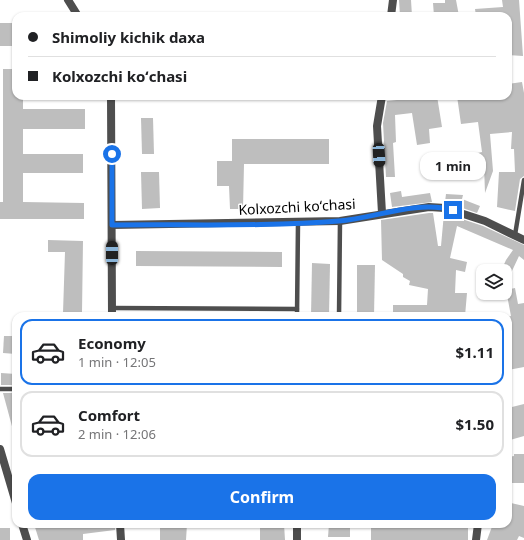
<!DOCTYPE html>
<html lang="en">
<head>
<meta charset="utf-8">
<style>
  body { margin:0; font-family:"Noto Sans",sans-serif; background:#f6f6f6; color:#202124; height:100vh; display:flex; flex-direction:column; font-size:15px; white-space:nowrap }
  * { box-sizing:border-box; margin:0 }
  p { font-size:13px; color:#757577 }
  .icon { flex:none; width:22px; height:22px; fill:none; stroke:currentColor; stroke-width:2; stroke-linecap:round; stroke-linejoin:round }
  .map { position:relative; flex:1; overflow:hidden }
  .drawer { position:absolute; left:12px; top:312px; width:500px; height:216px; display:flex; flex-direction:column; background:#fff; border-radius:12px; box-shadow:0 1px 3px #0004 }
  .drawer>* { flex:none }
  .banner { position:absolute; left:12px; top:12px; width:500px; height:88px; border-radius:12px; box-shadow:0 1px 3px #0004; display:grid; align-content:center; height:88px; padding:0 16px; background:#fff }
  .fabs { position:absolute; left:476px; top:264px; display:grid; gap:8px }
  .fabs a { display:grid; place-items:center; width:36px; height:36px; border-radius:8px; background:#fff; box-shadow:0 1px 3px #0004; font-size:20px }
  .end { position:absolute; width:18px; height:18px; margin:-9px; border:5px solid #1a73e8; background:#fff; box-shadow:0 0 0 2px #fff }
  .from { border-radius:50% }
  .bubble { position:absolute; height:28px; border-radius:12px; background:#fff; box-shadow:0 1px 3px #0004; font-size:13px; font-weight:700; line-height:28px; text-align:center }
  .car { position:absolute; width:12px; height:24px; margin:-12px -6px; border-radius:5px; box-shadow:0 0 3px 1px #0007; background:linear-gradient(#222 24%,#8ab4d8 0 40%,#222 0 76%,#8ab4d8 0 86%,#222 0) }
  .banner b { display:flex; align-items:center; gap:14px; height:38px; font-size:15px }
  .banner b+b { border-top:1px solid #e0e0e0 }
  .banner i { width:10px; height:10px; background:#202124 }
  ul { padding:7px 0 0; list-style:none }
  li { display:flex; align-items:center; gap:12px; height:66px; margin:0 8px 6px; padding:0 8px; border:2px solid #e0e0e0; border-radius:12px }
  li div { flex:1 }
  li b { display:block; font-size:15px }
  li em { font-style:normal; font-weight:700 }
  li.on { border-color:#1a73e8 }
  li>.icon { width:36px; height:36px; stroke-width:1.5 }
  .button { display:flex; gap:8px; margin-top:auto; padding:8px 16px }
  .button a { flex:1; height:46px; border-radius:12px; background:#1a73e8; color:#fff; font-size:16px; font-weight:700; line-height:46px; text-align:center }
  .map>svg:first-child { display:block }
</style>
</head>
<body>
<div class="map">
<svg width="524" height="540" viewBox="0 0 524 540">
  <rect width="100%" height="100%" fill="#fff"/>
  <g fill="#bebebe">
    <polygon points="399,0 411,0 412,16 400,16"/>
    <polygon points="445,0 456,0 459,16 434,16 433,3 445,3"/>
    <polygon points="502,0 519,0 523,56 508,55 508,16 476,16 475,9 503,7"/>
    <rect x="0" y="23" width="16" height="23"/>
    <polygon points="3,69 16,69 16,96 23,96 23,109 85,109 85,129 23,129 23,154 83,154 83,173 23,173 23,202 84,203 84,219 0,219 0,202 3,202"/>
    <polygon points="522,82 524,93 524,176 520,179 515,211 497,207 499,172 515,172 514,149 511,149 512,132 490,134 493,171 485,193 484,165 459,170 459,172 430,173 429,158 460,157 482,152 478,122 461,124 457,96 508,96 508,84"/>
    <polygon points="437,96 442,127 429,129 430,143 417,145 412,113 395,115 396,142 393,143 395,177 386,177 383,123 387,101"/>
    <polygon points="141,118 153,118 154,154 142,154"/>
    <polygon points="232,139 329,139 329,164 244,164 243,209 230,209 229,186 217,186 217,161 232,161"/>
    <polygon points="141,172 159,172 160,208 142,209"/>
    <polygon points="401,191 402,197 430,193 432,202 392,207 390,193"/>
    <polygon points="446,194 463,195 462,199 480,206 477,213 445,202"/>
    <polygon points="429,213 433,213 438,246 441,246 444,213 483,226 524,245 524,260 519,256 505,286 505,271 501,271 506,260 513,250 457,226 450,258 467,262 465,272 456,270 455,293 467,293 465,316 393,316 393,305 427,305 428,289 409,285 410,281 403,277 403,274 382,260 381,220"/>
    <polygon points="48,240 83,241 82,313 63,313 65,252 48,252"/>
    <polygon points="136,251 282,252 282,267 136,266"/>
    <polygon points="312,263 330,264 329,316 311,316"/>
    <polygon points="357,265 375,265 374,316 357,316"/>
    <polygon points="515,288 518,304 524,303 524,367 508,370 508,317 511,316 506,290"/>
    <polygon points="4,336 16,336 16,354 3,353"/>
    <polygon points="1,373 16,374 16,385 1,385"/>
    <polygon points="3,393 16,393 16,430 13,430"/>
    <polygon points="524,404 524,436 510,440 508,433 508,408"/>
    <polygon points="514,454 524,454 524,483 510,483 508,457 514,456"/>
    <polygon points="511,503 524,506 524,538 519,536 517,540 487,540 493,524 508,524"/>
    <polygon points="34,524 46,524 47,527 61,524 115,524 115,530 83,534 83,540 39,540"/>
    <polygon points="160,524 187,524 186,540 160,540"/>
    <polygon points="260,524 284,524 285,540 260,540"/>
    <polygon points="329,524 350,524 350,537 328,537"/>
    <polygon points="386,524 468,524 468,540 371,540 371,527 386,527"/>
    <rect x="0" y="528" width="10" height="12"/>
  </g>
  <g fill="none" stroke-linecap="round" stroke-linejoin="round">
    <g stroke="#4e4e4e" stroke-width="4.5">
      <polyline points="515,235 524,180"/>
      <polyline points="112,308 297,309"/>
      <polyline points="297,316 298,223"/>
      <polyline points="339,316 340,221"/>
      <polyline points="0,389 16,389"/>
    </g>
    <g stroke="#4e4e4e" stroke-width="8">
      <polyline points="68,0 78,16"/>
      <polyline points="391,16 393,0"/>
      <polyline points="111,96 112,316"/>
      <polyline points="382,96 377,126 382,213"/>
      <polyline points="112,225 340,221 429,207 445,208 485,221 524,240"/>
      <polyline points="0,449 16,503"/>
      <polyline points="22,524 27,540"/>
      <polyline points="120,524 121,540"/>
      <polyline points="297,524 297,540"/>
      <polyline points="476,540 478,524"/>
    </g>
  </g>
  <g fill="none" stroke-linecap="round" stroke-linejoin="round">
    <path stroke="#1a73e8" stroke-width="5" d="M 112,154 L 112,225 C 187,224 264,227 339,221 C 376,218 415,200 453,210"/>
  </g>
  <g text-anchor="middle" stroke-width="3" stroke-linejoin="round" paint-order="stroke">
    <g font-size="14" fill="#000" stroke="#fff">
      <text transform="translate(297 207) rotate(-3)" y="5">Kolxozchi koʻchasi</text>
    </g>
  </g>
</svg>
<div class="fabs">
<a><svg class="icon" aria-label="layers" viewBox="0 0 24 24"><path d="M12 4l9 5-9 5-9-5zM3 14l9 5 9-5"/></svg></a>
</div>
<i class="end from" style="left:112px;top:154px"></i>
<i class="end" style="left:453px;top:210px"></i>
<div class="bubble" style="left:420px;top:152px;width:66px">1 min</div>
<i class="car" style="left:379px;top:155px;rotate:177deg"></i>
<i class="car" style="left:112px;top:253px;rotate:0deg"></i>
<div class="banner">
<b><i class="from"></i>Shimoliy kichik daxa</b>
<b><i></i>Kolxozchi koʻchasi</b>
</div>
<section class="drawer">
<ul>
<li class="on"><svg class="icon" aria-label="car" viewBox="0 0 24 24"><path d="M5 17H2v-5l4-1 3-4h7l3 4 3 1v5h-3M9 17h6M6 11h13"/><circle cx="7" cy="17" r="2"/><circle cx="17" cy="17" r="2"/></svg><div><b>Economy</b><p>1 min · 12:05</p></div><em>$1.11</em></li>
<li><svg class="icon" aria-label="car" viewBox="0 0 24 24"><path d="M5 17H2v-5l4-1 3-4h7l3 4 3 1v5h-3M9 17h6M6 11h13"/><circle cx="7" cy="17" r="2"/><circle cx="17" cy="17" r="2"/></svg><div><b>Comfort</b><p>2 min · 12:06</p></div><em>$1.50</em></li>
</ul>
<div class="button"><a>Confirm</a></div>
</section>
</div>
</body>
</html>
